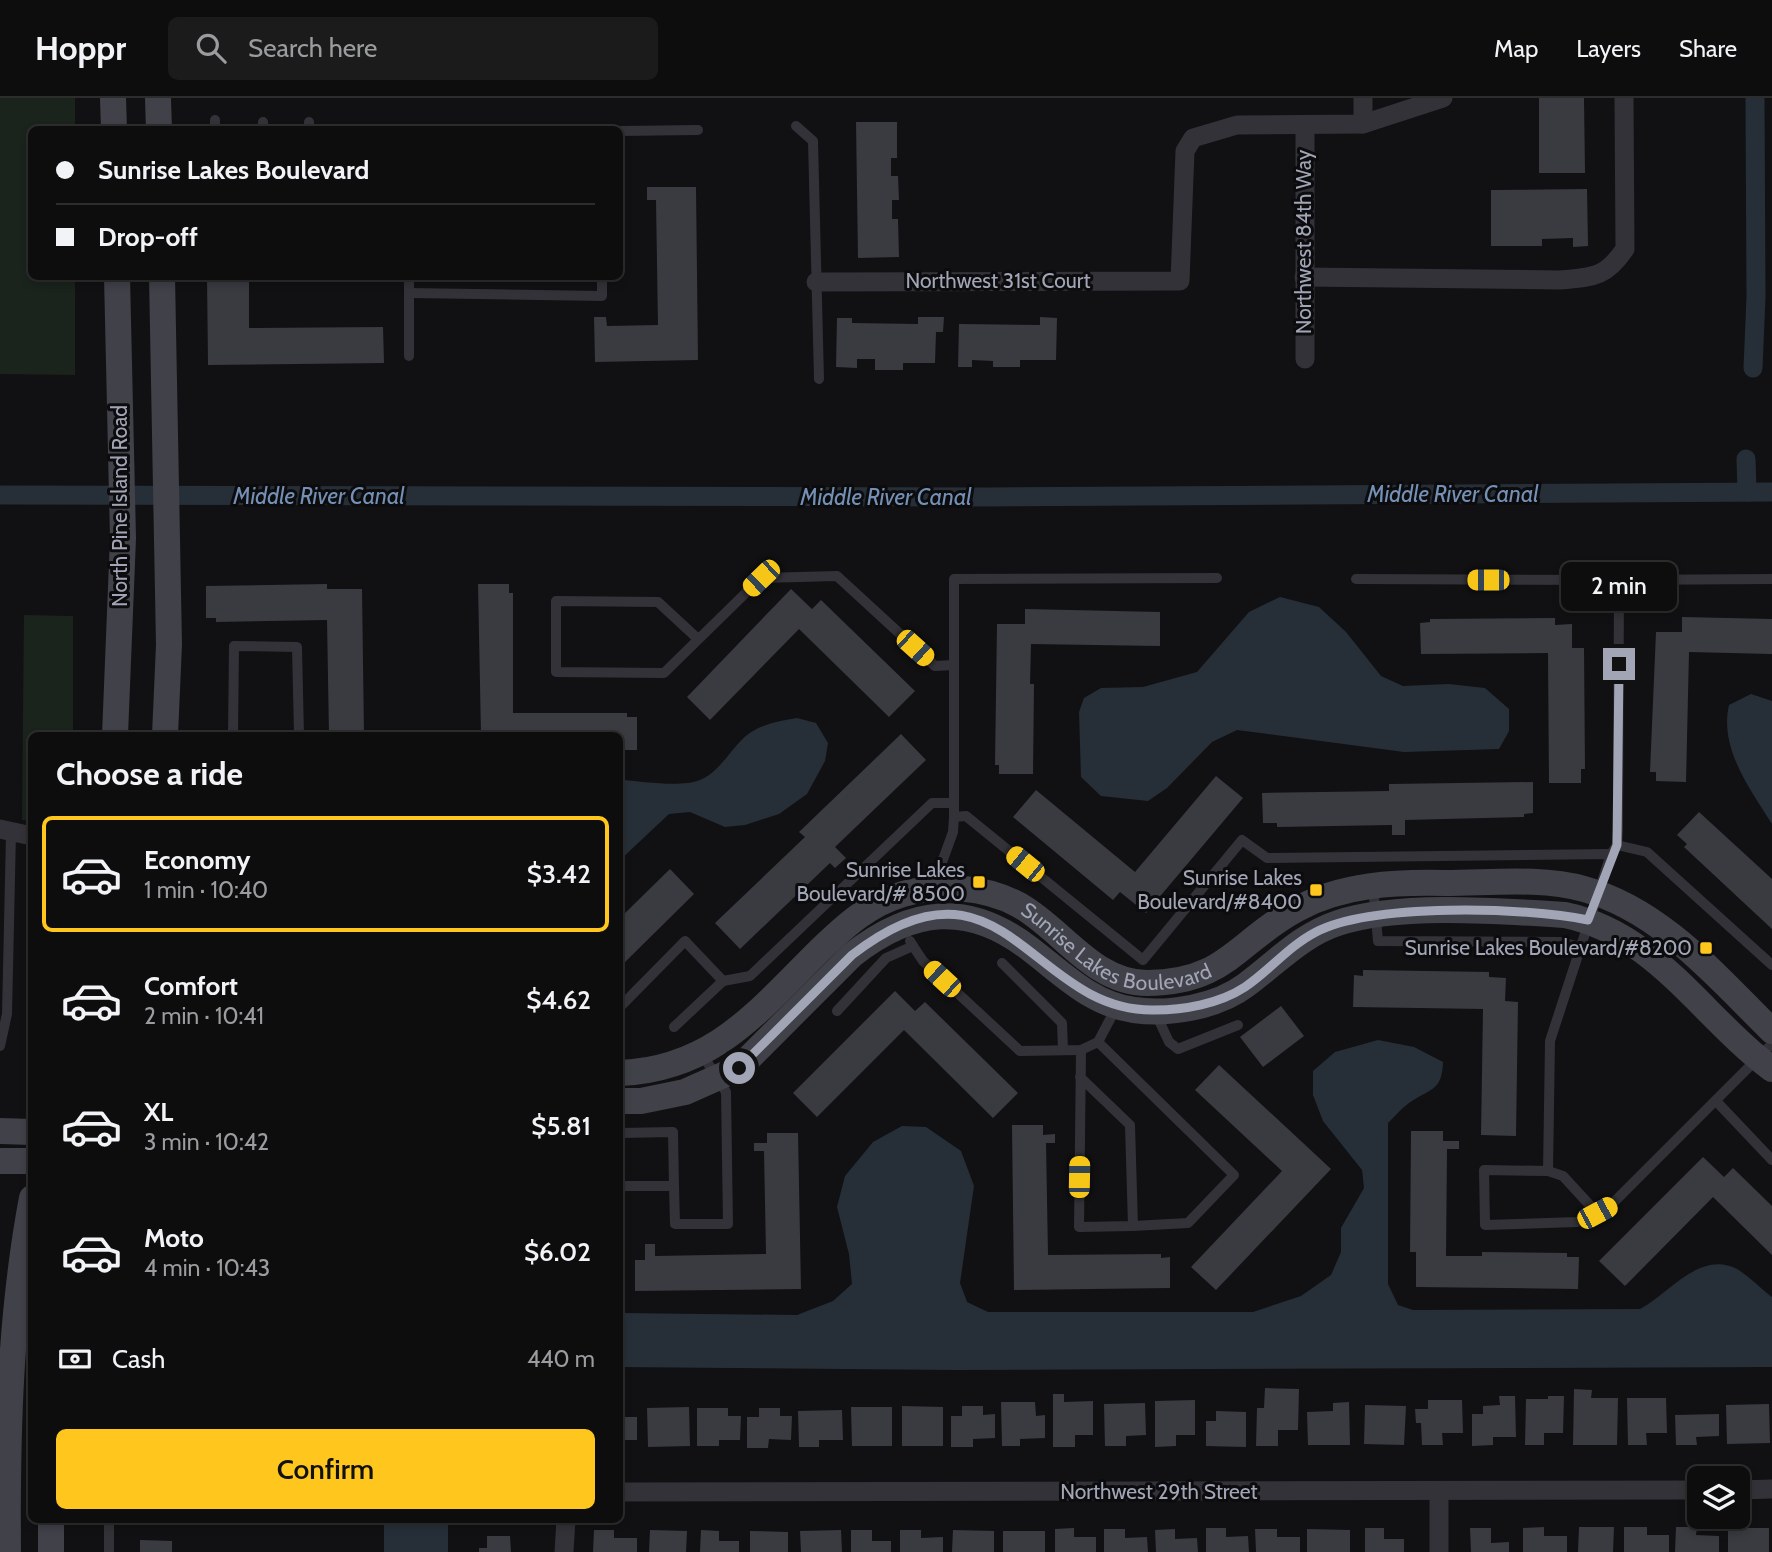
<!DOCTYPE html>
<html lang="en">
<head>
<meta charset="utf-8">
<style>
  body { margin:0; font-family:Cabin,sans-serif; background:#1b1b1c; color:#f1f3f6; height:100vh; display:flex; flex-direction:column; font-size:26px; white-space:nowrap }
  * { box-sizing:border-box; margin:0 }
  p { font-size:23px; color:#9a9c9e }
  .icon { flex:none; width:38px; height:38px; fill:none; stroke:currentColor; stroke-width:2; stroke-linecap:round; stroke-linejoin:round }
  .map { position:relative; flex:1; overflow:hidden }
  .details { position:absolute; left:28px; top:634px; width:595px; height:791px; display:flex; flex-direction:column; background:#0d0d0e; border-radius:10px; box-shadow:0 4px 10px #0003,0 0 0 2px #2d2d2e }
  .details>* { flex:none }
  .hud { position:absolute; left:28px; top:28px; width:595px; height:154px; border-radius:10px; box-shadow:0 4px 10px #0003,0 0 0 2px #2d2d2e; display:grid; align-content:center; height:154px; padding:0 28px; background:#0d0d0e }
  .fabs { position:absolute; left:1687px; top:1368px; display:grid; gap:14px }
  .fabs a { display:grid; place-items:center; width:63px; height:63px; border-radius:10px; background:#0d0d0e; box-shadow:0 4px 10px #0003,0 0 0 2px #2d2d2e; font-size:35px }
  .end { position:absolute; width:32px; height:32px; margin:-16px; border:9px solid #a1a5b5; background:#111; box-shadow:0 0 0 4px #111 }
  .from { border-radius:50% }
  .bubble { position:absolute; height:49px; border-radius:10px; background:#0d0d0e; box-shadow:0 4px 10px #0003,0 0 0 2px #2d2d2e; font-size:23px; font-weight:600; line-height:49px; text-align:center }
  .car { position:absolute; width:21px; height:42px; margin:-21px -10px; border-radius:9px; box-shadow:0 0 5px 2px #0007; background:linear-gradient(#f5c518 24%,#345 0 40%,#f5c518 0 76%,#345 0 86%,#f5c518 0) }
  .hud b { display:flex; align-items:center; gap:24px; height:66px; font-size:26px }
  .hud b+b { border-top:2px solid #2d2d2e }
  .hud i { width:18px; height:18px; background:#f1f3f6 }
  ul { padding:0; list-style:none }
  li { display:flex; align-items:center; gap:21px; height:116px; margin:0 14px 10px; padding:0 14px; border:4px solid transparent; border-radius:10px }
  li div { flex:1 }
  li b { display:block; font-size:26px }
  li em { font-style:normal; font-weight:600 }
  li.selected { border-color:#ffc71d }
  li>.icon { width:63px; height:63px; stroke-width:1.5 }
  h2 { padding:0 28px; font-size:32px; line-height:84px }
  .pay { display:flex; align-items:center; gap:18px; height:77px; padding:0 28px; font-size:26px }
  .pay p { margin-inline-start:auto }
  .primary-button { display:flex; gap:14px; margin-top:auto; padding:14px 28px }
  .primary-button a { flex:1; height:80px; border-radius:10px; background:#ffc71d; color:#111; font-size:28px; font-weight:600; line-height:80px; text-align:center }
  header { display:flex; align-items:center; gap:42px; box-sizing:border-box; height:98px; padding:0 35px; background:#0d0d0e; border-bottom:2px solid #2d2d2e }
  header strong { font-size:33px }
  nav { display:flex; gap:38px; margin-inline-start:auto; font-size:24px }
  .search { width:490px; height:63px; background:#1b1b1c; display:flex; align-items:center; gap:18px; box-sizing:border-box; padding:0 24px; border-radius:10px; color:#9a9c9e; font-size:26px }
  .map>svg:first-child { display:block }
</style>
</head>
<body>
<header>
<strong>Hoppr</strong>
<div class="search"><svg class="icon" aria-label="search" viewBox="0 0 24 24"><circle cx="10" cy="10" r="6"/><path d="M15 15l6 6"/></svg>Search here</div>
<nav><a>Map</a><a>Layers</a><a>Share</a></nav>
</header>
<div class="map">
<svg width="1772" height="1454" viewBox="0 0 1772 1454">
  <rect width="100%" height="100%" fill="#111113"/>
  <g fill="#1b231d">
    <polygon points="0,0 75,0 75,31 32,32 32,178 75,179 75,277 0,276"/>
    <polygon points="24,517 73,518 73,637 32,637 31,722 22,722"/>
  </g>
  <g fill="#262f38">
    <polygon points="1280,499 1319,509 1346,534 1381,578 1403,588 1449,586 1485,590 1509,611 1509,633 1499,651 1404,654 1237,632 1212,644 1167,690 1148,703 1101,698 1081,679 1079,614 1084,600 1101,590 1143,589 1197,574 1249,514"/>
    <path d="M 1751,596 L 1772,603 L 1772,726 C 1750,691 1719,650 1729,607 Z"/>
    <path d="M 797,620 L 816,625 L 828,645 L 825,663 L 807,696 L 779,716 L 745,727 L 725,729 L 690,714 L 669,716 L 620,762 L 620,682 C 642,683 680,690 700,682 C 720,674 731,650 747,637 C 761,626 780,623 797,620 Z"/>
    <path d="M 1378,942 L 1414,949 L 1443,964 C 1442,994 1430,990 1409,1005 C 1402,1010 1395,1018 1388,1025 L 1388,1186 L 1398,1207 L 1413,1212 L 1640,1211 C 1670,1195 1700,1152 1737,1171 C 1749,1178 1761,1191 1772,1199 L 1772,1269 L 960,1272 L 620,1269 L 620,1215 L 797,1217 L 833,1203 L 852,1186 L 849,1156 L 837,1109 L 845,1078 L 873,1044 L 902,1028 L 926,1029 L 961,1053 L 974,1088 L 960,1185 L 967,1204 L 988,1214 L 1253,1214 L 1301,1198 L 1331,1177 L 1341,1154 L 1341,1130 L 1364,1090 L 1362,1072 L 1323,1023 L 1313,997 L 1313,973 L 1335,954 Z"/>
    <rect x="384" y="1421" width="64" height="33"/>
  </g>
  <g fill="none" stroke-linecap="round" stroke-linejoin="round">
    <g stroke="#262f38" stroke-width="19">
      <polyline points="1753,270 1756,199 1755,0"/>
      <polyline points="1746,361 1747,394"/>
      <polyline points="0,397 988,399 1772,394"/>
    </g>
  </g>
  <g fill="#3a3b41">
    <polygon points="1539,0 1584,0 1585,75 1539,75"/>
    <polygon points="856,24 897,24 897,60 891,60 891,78 898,78 899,102 892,102 892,121 898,121 899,159 858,160"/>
    <polygon points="647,89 696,89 698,262 595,264 594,219 606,219 607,228 658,227 656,102 647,102"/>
    <polygon points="1587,91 1588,148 1573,149 1573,140 1542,141 1542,148 1491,148 1491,92"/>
    <polygon points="207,178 249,178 249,230 383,229 384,265 208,267"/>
    <polygon points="918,219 944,219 943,234 936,234 935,265 903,265 903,272 875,272 875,261 857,261 857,270 836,269 837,220 852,220 852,225 918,226"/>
    <polygon points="1040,219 1057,220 1056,262 1020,262 1020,269 993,269 993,263 972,262 972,269 958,269 959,226 1040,227"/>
    <polygon points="327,486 327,491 362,491 364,637 329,637 327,522 216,524 216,520 206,520 206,488"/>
    <polygon points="478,486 509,486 509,495 513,495 513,615 627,615 627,619 637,619 637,652 620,652 620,637 481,637"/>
    <polygon points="791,491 812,511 821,502 915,593 889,619 799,531 710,622 687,599"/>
    <polygon points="1025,511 1160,514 1160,548 1031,546 1030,586 1034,586 1033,676 999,676 999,667 995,667 997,526 1025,526"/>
    <polygon points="1682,519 1772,521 1772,556 1689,554 1686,684 1656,683 1656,674 1650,674 1656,534 1682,534"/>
    <polygon points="1555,520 1555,527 1572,526 1572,550 1584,550 1585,671 1581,671 1581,685 1549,685 1548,555 1421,556 1420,525 1430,524 1430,521"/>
    <polygon points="901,636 926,662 835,749 846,760 835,770 830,765 740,851 715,825 805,739 799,734"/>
    <polygon points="1216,678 1243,700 1146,815 1120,794 1113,802 1013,719 1036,692 1135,774"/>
    <polygon points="1533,684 1533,715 1524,716 1524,719 1405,722 1405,737 1392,737 1392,727 1277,729 1277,725 1263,725 1262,695 1389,693 1389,686"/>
    <polygon points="1699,714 1772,781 1772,831 1684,749 1687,746 1677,737"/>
    <polygon points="670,771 694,796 620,869 620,820"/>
    <polygon points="1363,872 1489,874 1489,879 1506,880 1505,903 1518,904 1516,1038 1481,1037 1483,911 1353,909 1354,877 1363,878"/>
    <polygon points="895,893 915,913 925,904 1018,995 993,1020 904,932 817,1019 793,995"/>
    <polygon points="1281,908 1304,938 1263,969 1240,939"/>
    <polygon points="1219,967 1331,1071 1216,1192 1191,1169 1282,1073 1195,992"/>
    <polygon points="1012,1027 1043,1027 1043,1037 1055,1036 1055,1045 1046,1045 1048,1157 1161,1156 1161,1160 1170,1159 1170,1190 1014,1192"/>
    <polygon points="1411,1033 1443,1033 1443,1043 1459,1043 1459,1051 1447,1051 1446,1158 1482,1158 1482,1154 1567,1155 1567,1159 1579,1159 1578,1191 1416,1189 1416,1154 1410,1154"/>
    <polygon points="767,1035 798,1035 801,1191 635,1193 635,1162 645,1162 645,1146 655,1146 655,1158 766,1156 764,1053 754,1053 754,1045 767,1045"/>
    <polygon points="1703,1059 1724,1079 1733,1070 1772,1108 1772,1157 1713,1099 1625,1188 1599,1163"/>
    <polygon points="1265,1290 1299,1291 1298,1332 1278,1332 1278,1348 1256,1348 1257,1310 1264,1310"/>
    <polygon points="1574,1291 1592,1292 1591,1300 1618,1300 1617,1347 1573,1347"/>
    <polygon points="1053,1296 1064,1296 1064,1304 1093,1303 1093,1337 1075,1337 1075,1349 1053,1349"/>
    <polygon points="1499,1298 1515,1298 1516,1339 1493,1339 1493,1347 1472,1348 1472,1316 1483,1316 1483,1308 1500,1307"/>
    <polygon points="1548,1298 1564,1298 1563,1335 1544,1335 1544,1347 1525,1347 1526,1301 1548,1301"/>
    <polygon points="1627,1300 1666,1300 1667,1335 1646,1335 1647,1347 1628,1347"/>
    <polygon points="1195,1302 1195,1337 1176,1337 1176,1348 1155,1349 1155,1303"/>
    <polygon points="1428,1302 1462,1302 1463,1335 1442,1335 1443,1347 1422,1347 1421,1325 1416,1325 1415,1311 1428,1311"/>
    <polygon points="1001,1304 1035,1304 1036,1318 1045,1317 1045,1340 1020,1341 1020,1348 1002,1348"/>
    <polygon points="1349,1304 1350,1347 1308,1347 1307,1314 1333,1313 1333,1305"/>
    <polygon points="1145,1305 1146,1337 1126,1338 1126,1348 1105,1348 1104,1306"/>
    <polygon points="1769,1306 1770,1345 1727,1346 1726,1307"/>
    <polygon points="1365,1307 1406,1308 1404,1347 1364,1346"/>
    <polygon points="902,1308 943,1309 943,1348 902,1348"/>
    <polygon points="962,1308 983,1308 983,1317 995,1316 995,1340 973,1341 973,1349 951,1349 951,1318 962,1318"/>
    <polygon points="689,1309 690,1348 648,1349 647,1310"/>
    <polygon points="851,1309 892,1309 892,1348 852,1348"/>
    <polygon points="620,1310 625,1310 625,1319 637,1319 637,1342 620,1342"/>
    <polygon points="697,1310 728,1310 728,1318 741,1318 740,1342 719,1342 719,1348 697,1348"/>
    <polygon points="759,1310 780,1310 780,1318 792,1318 791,1342 769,1341 768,1350 747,1350 747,1319 759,1319"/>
    <polygon points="842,1312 843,1342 819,1342 819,1349 799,1349 798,1313"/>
    <polygon points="1216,1313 1246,1314 1246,1349 1206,1348 1206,1323 1216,1323"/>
    <polygon points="1719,1316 1719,1338 1696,1339 1697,1347 1676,1347 1675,1317"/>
    <polygon points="1544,1429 1544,1438 1567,1438 1567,1454 1523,1454 1523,1430"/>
    <polygon points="1579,1429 1614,1429 1613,1454 1578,1454"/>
    <polygon points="1624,1429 1647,1429 1647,1437 1669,1437 1669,1454 1624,1454"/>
    <polygon points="1676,1429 1697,1429 1696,1437 1719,1438 1719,1454 1675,1454"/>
    <polygon points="1074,1430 1074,1439 1096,1439 1096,1454 1055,1454 1055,1431"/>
    <polygon points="1206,1430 1226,1430 1226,1439 1248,1438 1249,1454 1206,1454"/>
    <polygon points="1365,1430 1384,1430 1384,1441 1404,1441 1404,1454 1365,1454"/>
    <polygon points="1470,1430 1491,1430 1491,1445 1509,1444 1509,1454 1471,1454"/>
    <rect x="1728" y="1430" width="41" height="24"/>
    <polygon points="1104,1431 1125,1431 1125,1440 1147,1439 1148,1454 1104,1454"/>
    <polygon points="1175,1431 1175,1441 1197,1440 1198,1454 1156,1454 1155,1432"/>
    <polygon points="1255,1431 1277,1431 1277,1439 1300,1439 1300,1454 1256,1454"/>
    <polygon points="1307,1431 1350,1432 1350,1454 1307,1454"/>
    <polygon points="594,1432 614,1432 614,1440 637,1440 637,1454 593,1454"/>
    <polygon points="650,1432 687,1433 686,1454 649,1454"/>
    <polygon points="701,1432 719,1433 719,1443 739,1443 739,1454 700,1454"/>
    <polygon points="841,1432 842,1454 801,1454 800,1433"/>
    <polygon points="851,1432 872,1432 872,1443 891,1443 891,1454 851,1454"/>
    <polygon points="900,1432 921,1432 921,1440 943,1439 943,1454 900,1454"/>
    <polygon points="953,1432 994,1433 994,1454 952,1454"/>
    <polygon points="750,1433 788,1434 788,1454 750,1454"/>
    <rect x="1003" y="1433" width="42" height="21"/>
    <polygon points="487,1438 510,1438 511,1454 479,1454 479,1450 487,1450"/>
    <polygon points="140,1442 172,1443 172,1454 140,1454"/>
  </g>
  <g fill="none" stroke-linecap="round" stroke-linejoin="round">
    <g stroke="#323238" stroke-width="10">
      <polyline points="263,24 263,32"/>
      <polyline points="796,28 813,43 819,281"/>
      <polyline points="215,32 215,22"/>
      <polyline points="309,32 309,24"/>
      <polyline points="620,33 698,32"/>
      <polyline points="409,178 409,258"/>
      <polyline points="409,195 602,198 602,178"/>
      <polyline points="1356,481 1619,482 1618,732 1617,747 1611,756"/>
      <polyline points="1619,482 1772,481"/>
      <polyline points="698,541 658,504 556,503 556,574 664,575 761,480 837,478 935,568 954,567"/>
      <polyline points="233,637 234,548 297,549 299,637"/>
      <polyline points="954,719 966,718 1143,862 1242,742 1267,760 1611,756 1550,943 1548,1073 1484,1072 1485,1127 1577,1124 1597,1115 1563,1078 1548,1073"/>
      <polyline points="1617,747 1647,754 1772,867"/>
      <polyline points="1373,788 1378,843 1562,844 1579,849"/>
      <polyline points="933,789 953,734 954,719 954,481 1217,480"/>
      <polyline points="913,848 923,863 1020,953 1081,952 1098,944 1116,910"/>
      <polyline points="1002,865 1062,925 1063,952"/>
      <polyline points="620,909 685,843 723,883 750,878 932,705 954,705"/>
      <polyline points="837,913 886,860 913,848 910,843"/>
      <polyline points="1156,916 1169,944 1178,951 1238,927"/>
      <polyline points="674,929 723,883"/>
      <polyline points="1098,944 1234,1077 1188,1125 1133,1128"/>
      <polyline points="0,948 7,916 11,735"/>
      <polyline points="1080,979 1130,1027 1133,1128 1079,1129 1081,952"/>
      <polyline points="1716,1003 1772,1062"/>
      <polyline points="620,1035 673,1034 674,1088 620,1088"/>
      <polyline points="674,1088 675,1126 728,1126 726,994 702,956"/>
      <polyline points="1597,1115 1612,1106 1772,946"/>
      <polyline points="109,1454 109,1421"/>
    </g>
    <g stroke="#323238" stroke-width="19">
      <polyline points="1363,0 1363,26"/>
      <polyline points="1305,27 1305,261"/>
      <path d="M 1304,179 L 1560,182 C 1593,179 1605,180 1625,151 L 1624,0"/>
      <polyline points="816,184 1180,183 1185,53 1193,40 1237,27 1363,26 1443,0"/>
      <polyline points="0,731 32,738"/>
      <polyline points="1738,1392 1772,1391"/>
      <polyline points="620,1394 1699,1392"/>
      <polyline points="564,1454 566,1421"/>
      <polyline points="1439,1454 1439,1393"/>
    </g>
    <g stroke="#404149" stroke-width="26">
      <polyline points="113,0 114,32"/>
      <polyline points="158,0 159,32"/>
      <polyline points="162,178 169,547 165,637"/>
      <polyline points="115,637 123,440 117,178"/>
      <path id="s1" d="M 620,975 C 714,971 758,913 821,851 C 846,827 869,806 903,796 C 940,786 984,788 1019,807 C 1062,831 1093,885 1147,885 C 1226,885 1237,843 1297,811 C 1343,786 1395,784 1445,785 C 1490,785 1541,779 1584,791 C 1661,812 1717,879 1772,933"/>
      <path d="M 620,1003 L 641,1003 L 685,994 L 739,970 L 852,857 C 912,810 968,803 1030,851 C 1063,876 1091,906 1134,912 C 1169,917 1217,909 1246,887 C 1276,865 1301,837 1338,825 C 1398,805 1501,813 1565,817 C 1656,836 1702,919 1772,971"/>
      <polyline points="0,1033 32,1034"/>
      <polyline points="0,1063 32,1063"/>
      <polyline points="51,1421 51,1454"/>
      <path d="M 8,1454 C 7,1336 10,1217 32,1100"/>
    </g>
  </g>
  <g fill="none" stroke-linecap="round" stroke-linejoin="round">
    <path stroke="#a1a5b5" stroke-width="9" d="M 739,970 L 852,857 C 1004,739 1030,914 1154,912 C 1184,912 1219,906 1245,889 C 1270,872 1289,848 1316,834 C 1372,805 1525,809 1588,822 L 1617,747 L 1619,566"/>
  </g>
  <g fill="#ffc71d" stroke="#0c0c0e" stroke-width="2.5">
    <rect x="972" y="777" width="14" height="14" rx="3.5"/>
    <rect x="1309" y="785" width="14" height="14" rx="3.5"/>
    <rect x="1699" y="843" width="14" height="14" rx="3.5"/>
  </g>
  <g text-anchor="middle" stroke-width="6" stroke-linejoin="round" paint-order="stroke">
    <g font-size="21" fill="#a1a5b5" stroke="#0c0c0e">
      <text transform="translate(1304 144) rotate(-90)" y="7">Northwest 84th Way</text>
      <text x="998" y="190">Northwest 31st Court</text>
      <text transform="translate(120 408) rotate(-90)" y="7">North Pine Island Road</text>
      <text dy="7" stroke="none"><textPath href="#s1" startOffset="574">Sunrise Lakes Boulevard</textPath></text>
      <text x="1159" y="1401">Northwest 29th Street</text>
    </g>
    <g font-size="21" fill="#a1a5b5" stroke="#0c0c0e" text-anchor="end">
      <text x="965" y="779">Sunrise Lakes<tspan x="965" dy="24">Boulevard/# 8500</tspan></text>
      <text x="1302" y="787">Sunrise Lakes<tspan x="1302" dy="24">Boulevard/#8400</tspan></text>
      <text x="1692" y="857">Sunrise Lakes Boulevard/#8200</text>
    </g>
    <g font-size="23" font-style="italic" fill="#7491b5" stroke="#0c0c0e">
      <text x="1453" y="404">Middle River Canal</text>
      <text x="319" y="406">Middle River Canal</text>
      <text x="886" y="407">Middle River Canal</text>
    </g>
  </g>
</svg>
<div class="fabs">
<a><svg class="icon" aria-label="layers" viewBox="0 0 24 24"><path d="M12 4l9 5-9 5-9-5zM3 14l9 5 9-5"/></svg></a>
</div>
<i class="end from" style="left:739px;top:970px"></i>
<i class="end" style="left:1619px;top:566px"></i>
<div class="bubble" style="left:1561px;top:464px;width:116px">2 min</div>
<i class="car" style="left:761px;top:480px;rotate:226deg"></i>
<i class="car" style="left:1488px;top:482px;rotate:270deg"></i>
<i class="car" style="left:915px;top:550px;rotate:132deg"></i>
<i class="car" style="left:1025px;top:766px;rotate:309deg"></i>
<i class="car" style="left:942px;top:881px;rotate:313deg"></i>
<i class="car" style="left:1079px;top:1079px;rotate:1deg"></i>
<i class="car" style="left:1597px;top:1115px;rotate:62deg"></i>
<div class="hud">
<b><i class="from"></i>Sunrise Lakes Boulevard</b>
<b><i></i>Drop-off</b>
</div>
<section class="details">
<h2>Choose a ride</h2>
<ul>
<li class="selected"><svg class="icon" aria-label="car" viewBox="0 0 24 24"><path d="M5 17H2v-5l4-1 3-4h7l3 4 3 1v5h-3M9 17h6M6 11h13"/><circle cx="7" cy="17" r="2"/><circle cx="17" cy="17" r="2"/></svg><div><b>Economy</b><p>1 min · 10:40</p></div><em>$3.42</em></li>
<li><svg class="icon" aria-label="car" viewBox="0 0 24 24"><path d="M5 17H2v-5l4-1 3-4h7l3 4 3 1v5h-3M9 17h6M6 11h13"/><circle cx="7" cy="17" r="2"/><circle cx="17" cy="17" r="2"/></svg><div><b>Comfort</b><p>2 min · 10:41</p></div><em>$4.62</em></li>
<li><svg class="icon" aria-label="car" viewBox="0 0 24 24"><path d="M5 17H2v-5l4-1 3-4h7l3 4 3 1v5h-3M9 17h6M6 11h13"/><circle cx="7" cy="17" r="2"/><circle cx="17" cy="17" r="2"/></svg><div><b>XL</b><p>3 min · 10:42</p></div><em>$5.81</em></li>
<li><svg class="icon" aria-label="car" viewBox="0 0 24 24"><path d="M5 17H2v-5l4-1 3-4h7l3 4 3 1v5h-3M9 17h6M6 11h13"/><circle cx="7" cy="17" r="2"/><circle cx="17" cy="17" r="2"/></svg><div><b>Moto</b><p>4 min · 10:43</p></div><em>$6.02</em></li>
</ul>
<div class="pay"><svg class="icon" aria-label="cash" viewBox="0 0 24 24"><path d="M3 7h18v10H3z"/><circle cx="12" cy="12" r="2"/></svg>Cash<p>440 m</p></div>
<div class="primary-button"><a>Confirm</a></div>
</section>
</div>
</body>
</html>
